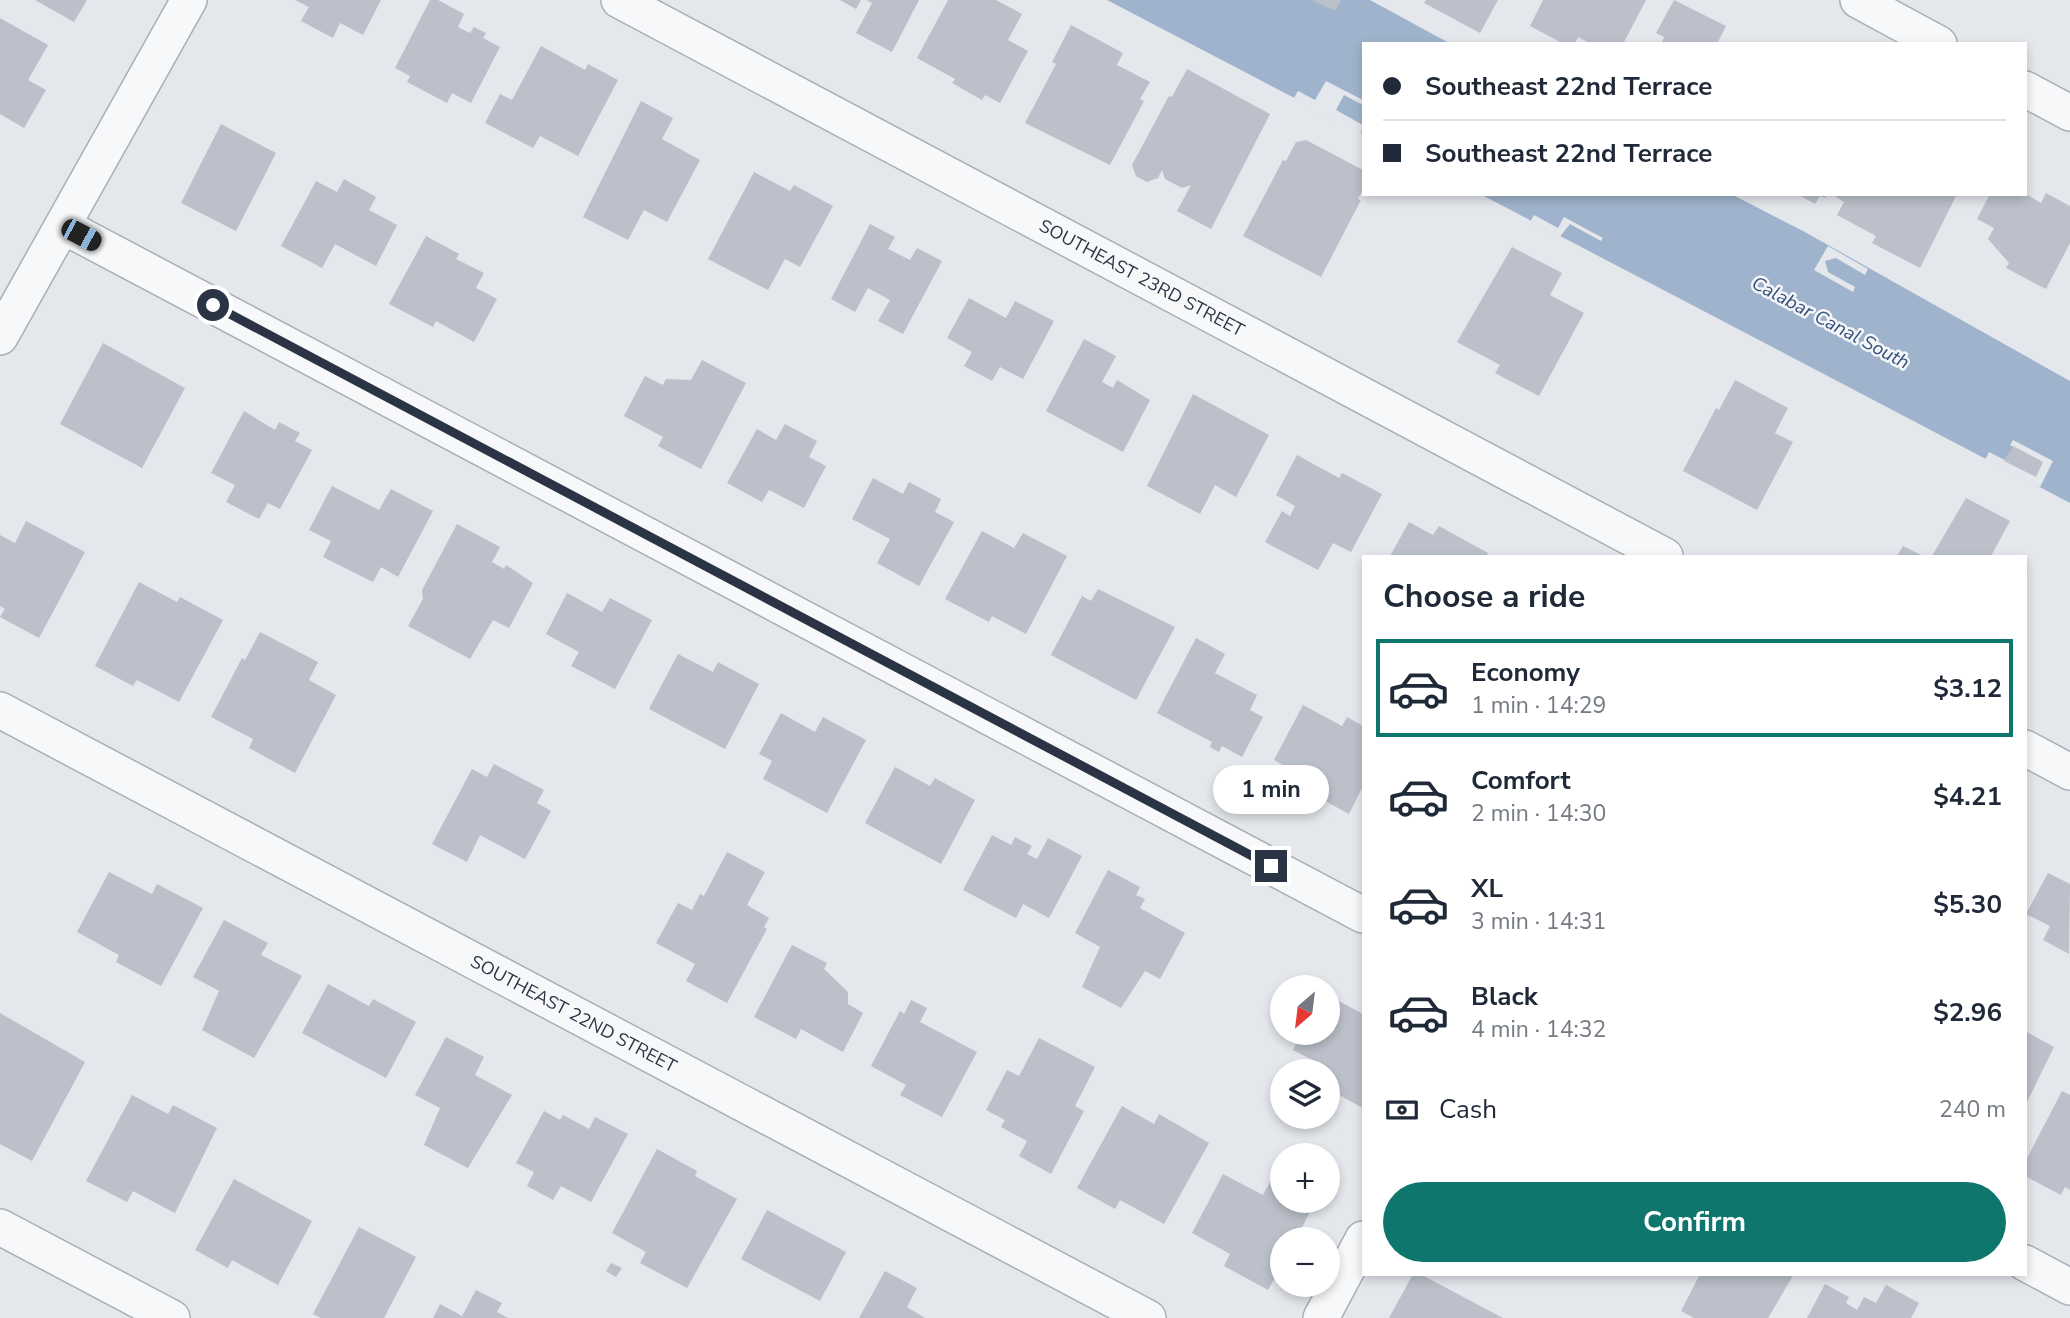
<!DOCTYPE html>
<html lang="en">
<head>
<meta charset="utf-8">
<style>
  body { margin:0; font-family:"Nunito Sans",sans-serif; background:#f2f2f3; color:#1f2937; height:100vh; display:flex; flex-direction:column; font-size:26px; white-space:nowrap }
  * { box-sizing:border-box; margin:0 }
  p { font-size:23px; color:#747a83 }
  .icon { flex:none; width:38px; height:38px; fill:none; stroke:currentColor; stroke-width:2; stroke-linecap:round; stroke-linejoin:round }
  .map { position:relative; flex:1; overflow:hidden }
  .panel { position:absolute; left:1362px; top:555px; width:665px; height:721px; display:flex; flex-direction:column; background:#fff; border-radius:0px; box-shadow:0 4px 10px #0003 }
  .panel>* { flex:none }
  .guide { position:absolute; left:1362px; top:42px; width:665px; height:154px; border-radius:0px; box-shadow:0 4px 10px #0003; display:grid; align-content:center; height:154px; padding:0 21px; background:#fff }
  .needle { width:46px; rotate:208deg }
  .fabs { position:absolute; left:1270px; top:975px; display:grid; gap:14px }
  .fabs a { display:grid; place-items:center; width:70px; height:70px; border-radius:50%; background:#fff; box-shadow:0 4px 10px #0003; font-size:35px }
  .end { position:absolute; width:32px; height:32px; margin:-16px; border:9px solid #2b3445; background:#fff; box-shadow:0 0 0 4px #fff }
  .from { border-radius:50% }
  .bubble { position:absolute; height:49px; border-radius:24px; background:#fff; box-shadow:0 4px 10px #0003; font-size:23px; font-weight:700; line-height:49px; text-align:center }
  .car { position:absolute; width:21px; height:42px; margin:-21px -10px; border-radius:9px; box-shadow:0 0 5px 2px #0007; background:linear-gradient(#222 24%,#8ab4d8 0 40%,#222 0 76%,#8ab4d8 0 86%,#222 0) }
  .guide b { display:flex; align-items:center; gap:24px; height:66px; font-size:26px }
  .guide b+b { border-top:2px solid #e0e1e3 }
  .guide i { width:18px; height:18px; background:#1f2937 }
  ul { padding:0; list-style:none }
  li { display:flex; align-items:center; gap:21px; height:98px; margin:0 14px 10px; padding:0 7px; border:4px solid transparent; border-radius:0px }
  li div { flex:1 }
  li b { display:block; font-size:26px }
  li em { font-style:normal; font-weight:700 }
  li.current { border-color:#0f766e }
  li>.icon { width:63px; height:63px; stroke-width:1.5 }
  h2 { padding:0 21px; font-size:32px; line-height:84px }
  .pay { display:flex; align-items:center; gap:18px; height:77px; padding:0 21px; font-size:26px }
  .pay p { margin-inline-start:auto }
  .action { display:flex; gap:14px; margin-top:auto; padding:14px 21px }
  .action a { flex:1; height:80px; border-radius:42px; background:#0f766e; color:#fff; font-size:28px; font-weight:700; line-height:80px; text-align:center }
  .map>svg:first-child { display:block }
</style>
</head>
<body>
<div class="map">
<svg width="2070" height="1318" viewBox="0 0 2070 1318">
  <rect width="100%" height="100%" fill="#e4e7ec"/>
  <g fill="#9fb4cc">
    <polygon points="1107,0 1370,0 1451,44 1363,44 1363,134"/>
    <polygon points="1480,194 1731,194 1803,231 2070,381 2070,503"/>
  </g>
  <g fill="#e4e7ec">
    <polygon points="1326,81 1363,100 1363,105 1344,95 1336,110 1363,125 1360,136 1294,98 1298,91 1315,100"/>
    <polygon points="1534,215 1558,228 1564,217 1603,238 1601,241 1570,224 1558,239 1529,224"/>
    <polygon points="1828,246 1868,269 1865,275 1836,258 1825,261 1828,272 1855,287 1853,292 1814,270"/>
    <polygon points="2013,440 2053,461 2040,487 1984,462 1989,452 2034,475 2041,461 2010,445"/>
  </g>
  <g fill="#bbc0ca">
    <polygon points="35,0 87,0 74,22"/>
    <polygon points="295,0 381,0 363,35 340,23 333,38 301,21 309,7"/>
    <polygon points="430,0 438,0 464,14 458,27 470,33 474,27 486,33 483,38 500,47 471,103 452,93 447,103 407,82 410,76 395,68"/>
    <polygon points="840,0 861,0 856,9"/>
    <polygon points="866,0 919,0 892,52 856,33 872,3"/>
    <polygon points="948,0 996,0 1022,14 1008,40 1028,51 1000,103 985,95 982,100 952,83 955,79 917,58"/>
    <polygon points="1312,0 1341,0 1335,11"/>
    <polygon points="1426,0 1498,0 1480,33 1424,3"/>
    <polygon points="1543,0 1646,0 1623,44 1591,44 1578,37 1575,44 1564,44 1530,26"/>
    <polygon points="1674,0 1726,26 1717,44 1661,44 1664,37 1656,33"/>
    <polygon points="0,18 48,45 28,80 46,90 24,128 0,114"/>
    <polygon points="1071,25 1123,53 1117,65 1150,82 1140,99 1144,101 1110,165 1025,123 1056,64 1052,62"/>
    <polygon points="541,46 585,70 588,64 618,80 578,156 540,136 533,148 485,123 500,94 512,100"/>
    <polygon points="1187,69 1270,114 1211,229 1177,211 1191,185 1182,188 1165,179 1162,170 1158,178 1147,182 1136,176 1132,165 1169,96 1172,97"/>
    <polygon points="641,101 673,118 662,139 700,160 667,222 644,210 628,240 583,217"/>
    <polygon points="221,124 276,153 236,231 181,203"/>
    <polygon points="1306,140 1363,170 1363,189 1358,199 1361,200 1321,277 1243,236 1283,160 1286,161 1296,142"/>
    <polygon points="754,172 790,191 794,185 833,206 800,267 785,259 768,290 708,259"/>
    <polygon points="344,179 376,197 369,210 397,225 376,266 335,244 322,268 281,246 316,181 337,192"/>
    <polygon points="2046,193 2070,206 2070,243 2046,289 2006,268 2009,263 1988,239 1994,228 1977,219 1990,194 2026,194 2041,203"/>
    <polygon points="1797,194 1827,194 1825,198 1820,196 1815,204"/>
    <polygon points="1837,194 1957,194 1920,268 1872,243 1876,236 1837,215 1844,202 1836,197"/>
    <polygon points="870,224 895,237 888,249 910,260 917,248 942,261 903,334 878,321 890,300 868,288 855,312 831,299"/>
    <polygon points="426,236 459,254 456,259 484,273 476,288 497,299 474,342 436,321 433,327 389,304"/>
    <polygon points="1512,247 1562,273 1550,295 1584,313 1539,396 1495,373 1500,365 1457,342"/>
    <polygon points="969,298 1006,318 1015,301 1054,321 1023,379 1000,367 992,381 964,366 972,352 947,338"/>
    <polygon points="1084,339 1116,356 1102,382 1113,388 1117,380 1150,400 1123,452 1046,411"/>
    <polygon points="103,343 185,388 142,468 60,424"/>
    <polygon points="702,360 746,383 701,469 658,446 663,437 624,416 645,376 663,385 666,379 691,380"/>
    <polygon points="1735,380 1788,408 1775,433 1793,442 1757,510 1683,471 1716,408 1719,410"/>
    <polygon points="1193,394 1269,435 1236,497 1215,485 1200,514 1147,486"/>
    <polygon points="244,411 275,430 279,422 300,433 295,441 312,450 280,509 268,503 259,519 226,502 235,485 211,473"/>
    <polygon points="785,424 817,441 809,457 826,466 804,508 769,490 762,502 727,483 757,429 776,440"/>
    <polygon points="2013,446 2043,462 2036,477 2004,461"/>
    <polygon points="1297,455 1339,478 1342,473 1382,494 1351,552 1333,543 1318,570 1265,542 1282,511 1290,516 1295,506 1276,495"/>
    <polygon points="873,478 903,494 909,482 941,499 935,512 954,522 919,586 877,563 890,539 852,519"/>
    <polygon points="332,486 379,510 391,489 433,511 398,577 381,567 373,582 323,557 331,541 309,530"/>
    <polygon points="1966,498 2010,521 1991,556 1932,556"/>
    <polygon points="26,521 85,552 39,638 0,617 5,609 0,606 0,535 15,543"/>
    <polygon points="1409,522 1433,535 1439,526 1488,553 1486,556 1390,556"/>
    <polygon points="457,524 500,547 492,562 504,569 506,565 533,583 509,628 493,620 470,659 408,626 423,599 422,590"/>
    <polygon points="982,531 1014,548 1023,533 1067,556 1026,634 992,616 989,622 945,599"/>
    <polygon points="1903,546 1923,556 1897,556"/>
    <polygon points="139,582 177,602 180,597 223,620 179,702 137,680 133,686 95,666"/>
    <polygon points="1098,589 1175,627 1136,700 1051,655 1082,596 1091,601"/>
    <polygon points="567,593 602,612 610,598 652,620 615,689 571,666 579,652 546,634"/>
    <polygon points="260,632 318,662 309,680 336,695 295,773 249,748 253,739 211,717 242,658 245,660"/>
    <polygon points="1196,638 1225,654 1215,673 1257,695 1250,710 1263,717 1242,757 1222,746 1219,752 1210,747 1212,742 1157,713"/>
    <polygon points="678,654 713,672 718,662 759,684 725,749 649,709"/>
    <polygon points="1303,705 1342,726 1347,717 1363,726 1363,786 1349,814 1307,791 1312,781 1274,760"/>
    <polygon points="781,713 815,732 823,717 866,740 827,813 763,779 772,761 759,754"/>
    <polygon points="494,764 544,790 537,803 551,811 525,859 480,835 467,862 432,844 472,769 487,777"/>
    <polygon points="895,767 930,786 935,778 975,800 941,864 865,823"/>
    <polygon points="992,835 1011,845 1015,837 1032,846 1027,854 1037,859 1048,838 1082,856 1049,918 1023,904 1016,918 963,890"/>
    <polygon points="727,852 765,872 747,905 769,918 764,927 767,929 727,1003 686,981 695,964 656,943 678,903 692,910 700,894 704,896"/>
    <polygon points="1108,870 1140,887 1136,895 1145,899 1140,908 1185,933 1160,979 1145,971 1121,1008 1082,987 1100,947 1075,933"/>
    <polygon points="109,872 152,894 157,884 203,908 161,986 116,962 119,955 77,932"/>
    <polygon points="2048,873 2070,884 2069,954 2043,940 2050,926 2026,914"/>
    <polygon points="224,920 268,943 261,955 302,976 254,1058 202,1030 219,991 193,977"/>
    <polygon points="792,945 827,963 824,969 848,992 848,1004 863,1013 843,1052 801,1029 796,1039 754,1017"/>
    <polygon points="328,984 369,1006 373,999 416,1022 386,1078 302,1033"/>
    <polygon points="1328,995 1363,1014 1363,1108 1328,1089 1328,1071 1317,1071 1320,1064 1293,1050 1302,1032 1328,1032"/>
    <polygon points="911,1000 927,1008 920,1022 977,1052 942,1117 900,1095 906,1085 871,1066 900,1011 904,1014"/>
    <polygon points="0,1013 85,1062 32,1161 0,1144"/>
    <polygon points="2025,1031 2054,1047 2025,1106"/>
    <polygon points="446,1037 484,1057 475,1075 512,1095 468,1168 424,1145 440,1108 415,1095"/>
    <polygon points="1039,1038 1095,1067 1075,1106 1084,1111 1051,1174 1019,1156 1027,1141 1001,1127 1005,1120 986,1110 1007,1070 1019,1076"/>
    <polygon points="2062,1091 2070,1095 2070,1190 2065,1187 2061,1195 2025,1176 2025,1162"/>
    <polygon points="132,1095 168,1114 173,1105 217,1128 175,1213 133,1191 127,1202 86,1181"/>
    <polygon points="1122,1106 1154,1124 1159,1114 1209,1143 1164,1224 1120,1200 1115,1209 1077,1188"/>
    <polygon points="544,1111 560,1120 563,1115 589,1129 595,1117 628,1134 591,1202 561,1186 553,1200 527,1186 534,1172 516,1163"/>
    <polygon points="657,1149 697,1171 695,1176 737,1199 687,1288 640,1263 646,1252 612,1233"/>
    <polygon points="1275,1173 1283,1177 1283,1200 1316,1200 1296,1239 1283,1239 1283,1263 1268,1290 1224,1266 1230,1254 1192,1233 1223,1174 1263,1195"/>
    <polygon points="234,1179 312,1221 278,1285 232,1260 228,1268 195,1250"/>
    <polygon points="767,1210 846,1252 820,1301 741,1259"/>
    <polygon points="359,1227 416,1257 384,1318 321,1318 313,1314"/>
    <polygon points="611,1263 622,1268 616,1277 606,1271"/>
    <polygon points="885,1271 917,1288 907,1307 925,1318 859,1318"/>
    <polygon points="1413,1274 1420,1274 1503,1318 1389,1318"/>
    <polygon points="1700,1274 1794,1274 1768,1318 1694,1318 1681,1311"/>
    <polygon points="1825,1284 1849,1297 1846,1303 1857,1310 1864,1297 1876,1303 1886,1285 1919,1303 1911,1318 1807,1318"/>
    <polygon points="476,1290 502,1303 497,1312 508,1318 433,1318 440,1304 462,1316"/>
  </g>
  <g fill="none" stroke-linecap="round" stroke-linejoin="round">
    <defs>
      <g id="minor">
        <path id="s1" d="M 619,0 L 1665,556"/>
        <polyline points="1858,0 1939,44"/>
        <polyline points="2025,89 2070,113"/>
        <polyline points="63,226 1363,915"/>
        <polyline points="0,337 189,0"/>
        <path id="s2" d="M 0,710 L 1148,1318"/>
        <polyline points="2025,748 2070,772"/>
        <polyline points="0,1227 172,1318"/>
        <polyline points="2025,1263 2070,1287"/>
        <polyline points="1321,1318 1363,1239"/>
      </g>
    </defs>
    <use href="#minor" stroke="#a9aeb7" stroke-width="38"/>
    <use href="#minor" stroke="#f7f8fa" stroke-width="35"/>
  </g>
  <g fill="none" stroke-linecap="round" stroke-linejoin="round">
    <polyline stroke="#2b3445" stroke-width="9" points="213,305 1271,866"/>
  </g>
  <g text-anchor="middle" stroke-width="5" stroke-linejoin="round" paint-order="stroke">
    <g font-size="18" fill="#2b3445" stroke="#f4f6f9">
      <text dy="6" stroke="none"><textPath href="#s1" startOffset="592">SOUTHEAST 23RD STREET</textPath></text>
      <text dy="6" stroke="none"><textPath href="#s2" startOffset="649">SOUTHEAST 22ND STREET</textPath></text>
    </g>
    <g font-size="19" font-style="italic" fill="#34527a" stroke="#f4f6f9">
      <text transform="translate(1831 322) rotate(28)" y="7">Calabar Canal South</text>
    </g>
  </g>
</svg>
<div class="fabs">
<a><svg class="needle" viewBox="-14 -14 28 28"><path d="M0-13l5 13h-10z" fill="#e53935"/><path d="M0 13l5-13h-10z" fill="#747a83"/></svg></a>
<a><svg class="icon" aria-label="layers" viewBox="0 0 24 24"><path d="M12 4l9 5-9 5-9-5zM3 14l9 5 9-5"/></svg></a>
<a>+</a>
<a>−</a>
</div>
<i class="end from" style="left:213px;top:305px"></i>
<i class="end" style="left:1271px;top:866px"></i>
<div class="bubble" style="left:1213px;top:765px;width:116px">1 min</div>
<i class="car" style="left:81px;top:235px;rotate:118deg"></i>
<div class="guide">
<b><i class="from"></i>Southeast 22nd Terrace</b>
<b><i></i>Southeast 22nd Terrace</b>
</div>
<section class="panel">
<h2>Choose a ride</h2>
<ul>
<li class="current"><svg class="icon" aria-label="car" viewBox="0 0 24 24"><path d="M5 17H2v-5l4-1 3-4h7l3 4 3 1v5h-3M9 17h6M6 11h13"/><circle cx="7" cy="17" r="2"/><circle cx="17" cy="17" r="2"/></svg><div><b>Economy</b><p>1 min · 14:29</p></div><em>$3.12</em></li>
<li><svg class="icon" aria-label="car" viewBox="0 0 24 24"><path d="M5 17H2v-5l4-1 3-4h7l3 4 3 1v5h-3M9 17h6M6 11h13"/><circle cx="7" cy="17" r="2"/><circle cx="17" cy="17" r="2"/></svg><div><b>Comfort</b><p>2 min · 14:30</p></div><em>$4.21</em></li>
<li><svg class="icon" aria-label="car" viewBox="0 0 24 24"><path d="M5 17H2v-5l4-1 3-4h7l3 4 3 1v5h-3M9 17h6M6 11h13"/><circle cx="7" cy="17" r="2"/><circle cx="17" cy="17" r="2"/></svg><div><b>XL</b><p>3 min · 14:31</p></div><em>$5.30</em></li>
<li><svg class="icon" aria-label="car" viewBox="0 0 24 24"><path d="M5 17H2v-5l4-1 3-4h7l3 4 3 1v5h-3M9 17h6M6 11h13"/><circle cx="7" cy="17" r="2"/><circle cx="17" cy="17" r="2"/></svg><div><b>Black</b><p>4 min · 14:32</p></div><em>$2.96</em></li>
</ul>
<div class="pay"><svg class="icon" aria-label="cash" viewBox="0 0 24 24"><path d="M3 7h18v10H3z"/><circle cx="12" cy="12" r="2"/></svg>Cash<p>240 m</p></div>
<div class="action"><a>Confirm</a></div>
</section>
</div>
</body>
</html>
